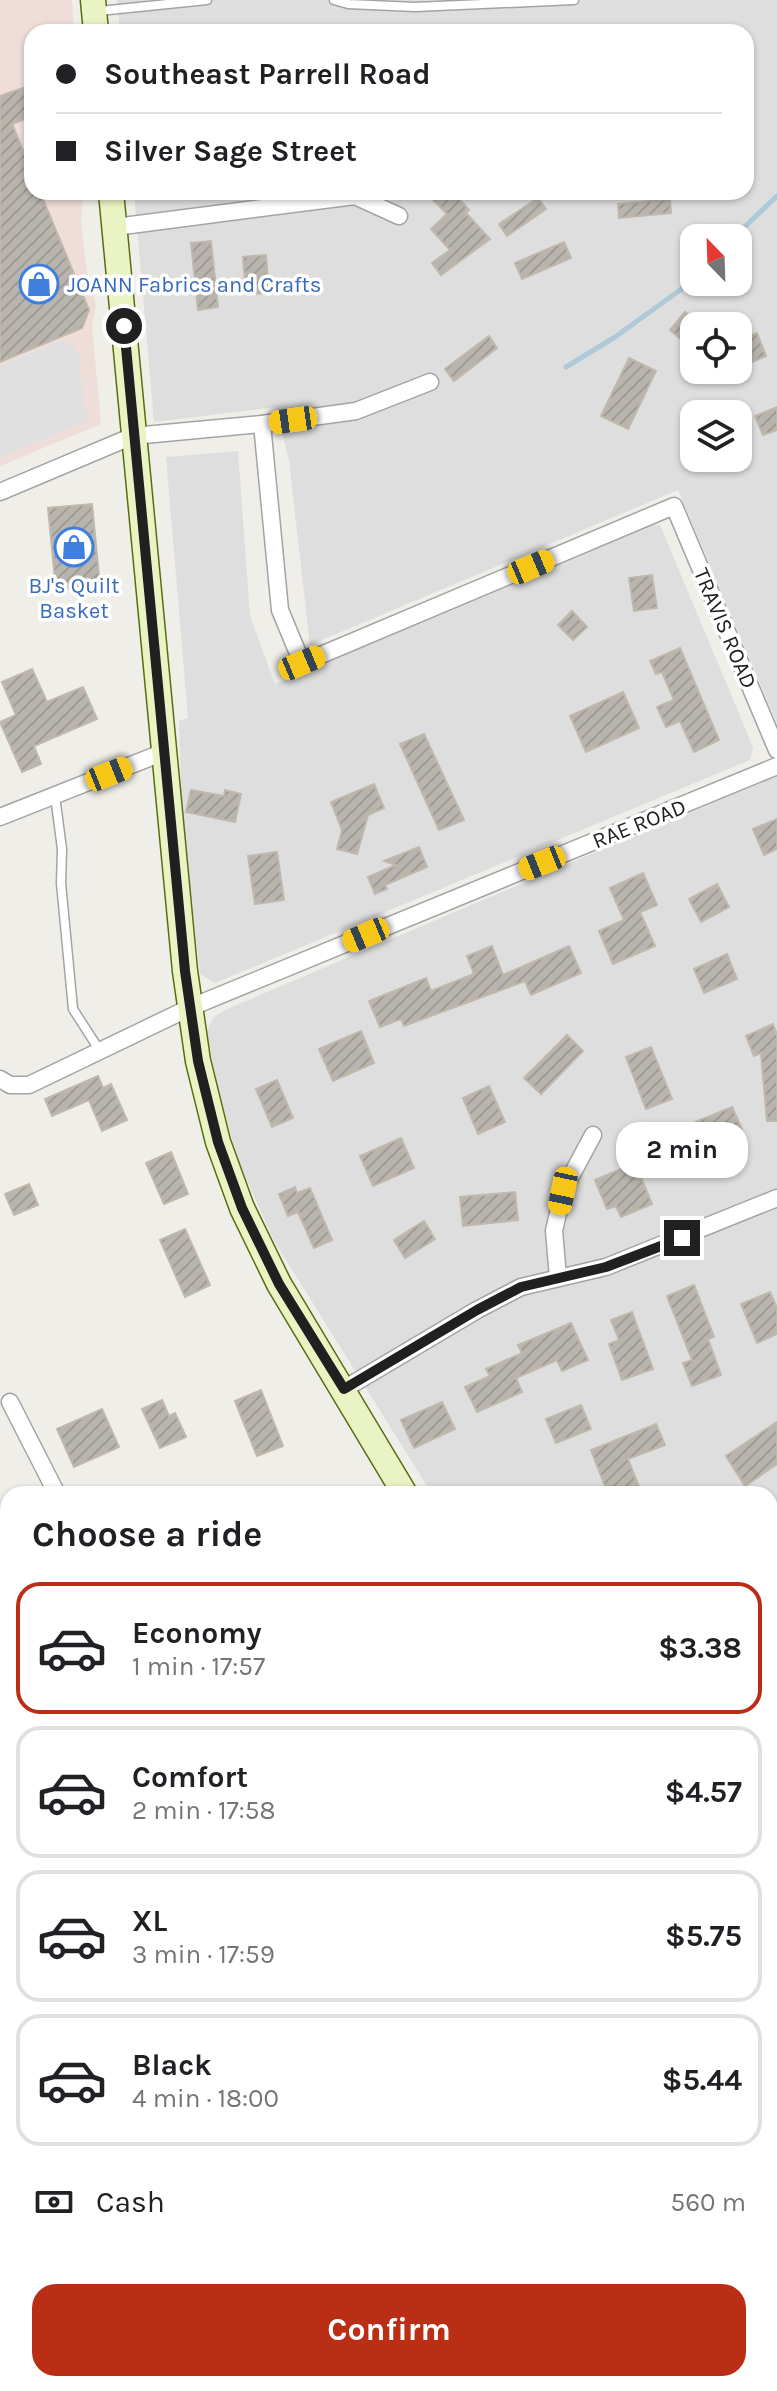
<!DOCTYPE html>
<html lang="en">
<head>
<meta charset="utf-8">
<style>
  body { margin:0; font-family:Karla,sans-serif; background:#f6f6f6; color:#202124; height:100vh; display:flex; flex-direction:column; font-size:30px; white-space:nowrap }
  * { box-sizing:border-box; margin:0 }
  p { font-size:26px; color:#757577 }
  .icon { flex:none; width:44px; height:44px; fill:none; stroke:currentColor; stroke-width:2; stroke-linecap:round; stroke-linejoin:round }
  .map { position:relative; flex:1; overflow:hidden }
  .drawer { position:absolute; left:0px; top:1486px; width:778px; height:906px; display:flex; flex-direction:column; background:#fff; border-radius:24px 24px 0 0; box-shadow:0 2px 6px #0004 }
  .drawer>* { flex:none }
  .banner { position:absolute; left:24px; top:24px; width:730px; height:176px; border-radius:24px; box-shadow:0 2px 6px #0004; display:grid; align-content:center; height:176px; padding:0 32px; background:#fff }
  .needle { width:52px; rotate:337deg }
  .controls { position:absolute; left:680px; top:224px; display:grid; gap:16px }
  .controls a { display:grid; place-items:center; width:72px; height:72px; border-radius:16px; background:#fff; box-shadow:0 2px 6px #0004; font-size:40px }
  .end { position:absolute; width:36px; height:36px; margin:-18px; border:10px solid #202020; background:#fff; box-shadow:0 0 0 4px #fff }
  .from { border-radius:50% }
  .bubble { position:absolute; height:56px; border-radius:24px; background:#fff; box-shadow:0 2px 6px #0004; font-size:26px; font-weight:700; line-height:56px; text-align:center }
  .car { position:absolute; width:24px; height:48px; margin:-24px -12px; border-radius:10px; box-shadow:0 0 6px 2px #0007; background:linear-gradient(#f5c518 24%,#345 0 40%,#f5c518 0 76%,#345 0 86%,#f5c518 0) }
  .banner b { display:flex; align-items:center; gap:28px; height:76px; font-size:30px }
  .banner b+b { border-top:2px solid #e0e0e0 }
  .banner i { width:20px; height:20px; background:#202124 }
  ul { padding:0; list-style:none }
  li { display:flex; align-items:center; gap:24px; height:132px; margin:0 16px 12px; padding:0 16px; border:4px solid #e0e0e0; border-radius:24px }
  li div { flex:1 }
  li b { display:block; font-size:30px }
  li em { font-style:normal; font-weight:700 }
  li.on { border-color:#bb2e16 }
  li>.icon { width:72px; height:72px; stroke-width:1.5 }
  h2 { padding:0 32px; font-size:36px; line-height:96px }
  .pay { display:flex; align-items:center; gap:20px; height:88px; padding:0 32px; font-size:30px }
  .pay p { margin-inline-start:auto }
  .primary-button { display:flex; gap:16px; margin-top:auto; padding:16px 32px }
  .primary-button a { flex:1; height:92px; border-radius:24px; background:#bb2e16; color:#fff; font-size:32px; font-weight:700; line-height:92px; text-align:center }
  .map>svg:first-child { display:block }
</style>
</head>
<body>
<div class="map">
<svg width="777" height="2391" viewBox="0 0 777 2391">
  <defs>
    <pattern id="building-hatch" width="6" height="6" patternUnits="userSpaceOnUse" patternTransform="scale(2)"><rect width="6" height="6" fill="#b9b5ae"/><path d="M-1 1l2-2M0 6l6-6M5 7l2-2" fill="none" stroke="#9f9b95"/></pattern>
  </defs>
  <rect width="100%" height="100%" fill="#f0eee8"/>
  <g fill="#dedede" fill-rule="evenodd">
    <path d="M 117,0 L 777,0 L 777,723 L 678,490 L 310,645 L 289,461 L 276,407 L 154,422 L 134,192 L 746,192 L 746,32 L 120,32 ZM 694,238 L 738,238 L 738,282 L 694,282 ZM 694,326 L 738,326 L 738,370 L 694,370 ZM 694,414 L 738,414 L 738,458 L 694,458 Z"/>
    <polygon points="238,451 250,616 275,684 649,525 660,525 753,747 750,760 215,983 200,974 182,816 179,721 188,718 166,457"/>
    <polygon points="777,775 777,1820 770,1825 770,1494 432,1494 273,1239 238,1160 216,1080 207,1031 213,1018 227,1009"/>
    <polygon points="777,1872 777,2034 770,2033 770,1877"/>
    <polygon points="102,2384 497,2384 497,2391 103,2391"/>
    <rect x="556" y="2384" width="117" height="7"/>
  </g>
  <g fill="#eeddd9">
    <polygon points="0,0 72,0 74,32 32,32 32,192 83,192 81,221 87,273 96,306 92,326 101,424 0,466"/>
    <polygon points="0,1829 8,1858 8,1928 0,1926"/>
    <polygon points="8,2258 8,2384 102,2384 103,2391 0,2391 0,2262"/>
  </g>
  <polygon fill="#c5e4b4" points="770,2033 777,2034 777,2391 673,2391 673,2384 770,2384"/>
  <polygon fill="#e0e0e0" points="59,341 72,344 79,355 84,406 90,420 0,457 0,366"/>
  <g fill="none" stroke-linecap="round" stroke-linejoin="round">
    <g stroke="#aec9d8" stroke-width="5">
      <polyline points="733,238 777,196"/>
      <polyline points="566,367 615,337 694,280"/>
    </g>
  </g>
  <g fill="url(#building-hatch)" stroke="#c0b8ac" stroke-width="2">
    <polygon points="23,88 32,110 32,116 12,124 32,172 32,192 40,192 89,310 82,328 0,362 0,96"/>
    <polygon points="425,192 453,192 469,210 466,213 490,239 441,275 432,263 450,250 431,229 447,214"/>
    <polygon points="538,198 546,209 507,236 499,224"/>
    <polygon points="670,199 671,213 619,218 618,204"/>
    <polygon points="211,241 218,307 198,310 191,243"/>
    <polygon points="564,242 571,258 522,279 515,263"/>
    <polygon points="266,255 269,293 246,294 243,257"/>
    <polygon points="685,312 694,319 694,337 688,345 670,330"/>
    <polygon points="757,333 766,356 738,368 738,341"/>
    <polygon points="489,336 497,348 454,381 445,369"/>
    <polygon points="629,358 656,371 628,429 601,416"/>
    <polygon points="777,407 777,430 763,435 755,416"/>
    <polygon points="92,504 100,586 56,590 48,508"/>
    <polygon points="652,575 657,608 634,611 629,578"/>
    <polygon points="572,611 587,627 573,640 558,625"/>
    <polygon points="680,648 719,740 694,752 680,721 666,727 657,707 674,700 662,672 656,674 650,661"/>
    <polygon points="32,669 47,702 83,687 97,719 34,746 41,764 22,772 0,722 16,715 2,682"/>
    <polygon points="623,692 639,728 586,752 570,716"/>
    <polygon points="424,734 464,820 439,830 400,744"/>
    <polygon points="374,784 384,808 368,815 357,854 337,849 342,830 331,802"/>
    <polygon points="191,790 224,796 225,790 241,794 235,822 186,812"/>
    <polygon points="777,819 777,849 764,855 753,829"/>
    <polygon points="419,847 427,867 385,885 387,889 375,894 368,877 396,865 384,861"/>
    <polygon points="277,852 284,900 255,904 248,856"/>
    <polygon points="643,873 657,905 640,912 655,946 613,964 599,931 624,920 610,888"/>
    <polygon points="717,884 729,907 701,922 689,899"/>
    <polygon points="492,946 503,975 569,946 581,973 531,995 525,981 404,1026 401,1019 380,1027 369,1001 426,978 431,991 474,974 467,956"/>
    <polygon points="727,954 737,979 704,993 694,969"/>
    <polygon points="773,1024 777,1035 777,1121 767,1121 761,1053 754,1056 746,1036"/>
    <polygon points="361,1031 374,1063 333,1081 319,1049"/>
    <polygon points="567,1035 583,1051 541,1094 524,1078"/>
    <polygon points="651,1047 672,1099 646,1109 626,1057"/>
    <polygon points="98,1076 103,1088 111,1084 127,1120 102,1131 89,1100 52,1116 45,1099"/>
    <polygon points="277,1080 293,1118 272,1127 256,1089"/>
    <polygon points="489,1086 505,1122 478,1134 463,1098"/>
    <polygon points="732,1107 742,1129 724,1137 730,1151 710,1159 695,1122"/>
    <polygon points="401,1138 414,1168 373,1186 360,1156"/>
    <polygon points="171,1152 188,1194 164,1204 146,1163"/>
    <polygon points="635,1163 652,1204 621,1217 616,1206 607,1209 595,1180"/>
    <polygon points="29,1184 38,1205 14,1215 5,1194"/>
    <polygon points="295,1187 297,1193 310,1188 332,1240 314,1248 298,1212 288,1216 279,1194"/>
    <polygon points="515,1192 518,1220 463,1226 460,1197"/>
    <polygon points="424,1221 435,1239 405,1258 394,1240"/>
    <polygon points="185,1229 210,1285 185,1297 160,1240"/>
    <polygon points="694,1285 714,1337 708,1339 721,1375 692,1386 683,1363 692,1360 667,1296"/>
    <polygon points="770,1292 777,1308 777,1334 757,1343 741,1304"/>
    <polygon points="632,1312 653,1369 622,1380 609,1344 619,1340 611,1320"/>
    <polygon points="571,1323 588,1360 562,1371 557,1360 516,1378 522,1392 477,1412 465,1387 490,1376 486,1369 522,1353 518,1345"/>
    <polygon points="261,1390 283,1446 257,1456 235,1401"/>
    <polygon points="162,1400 169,1416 175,1413 186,1437 160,1448 142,1409"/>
    <polygon points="442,1402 455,1429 414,1448 401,1420"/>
    <polygon points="581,1405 591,1429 556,1443 546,1419"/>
    <polygon points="102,1409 119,1447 74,1467 57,1429"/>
    <polygon points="777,1422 777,1464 745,1486 726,1456"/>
    <polygon points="656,1424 665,1445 628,1459 640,1489 627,1494 608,1494 591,1450"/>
  </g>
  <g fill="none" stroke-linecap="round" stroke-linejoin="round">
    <defs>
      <g id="lane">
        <polyline points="334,0 348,4 415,7 574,0"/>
        <polyline points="99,11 207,0"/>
        <polyline points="55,796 62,849 61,883 73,1009 100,1051"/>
      </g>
      <g id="street">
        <polyline points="115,227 355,196 399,216"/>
        <polyline points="262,424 280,610 302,663 674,506 777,750"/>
        <polyline points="0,492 133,436 262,424 356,411 430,382"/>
        <polyline points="0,817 164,752"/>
        <polyline points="0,1079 10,1085 29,1085 189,1008 777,766"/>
        <polyline points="558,1277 554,1231 563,1191 593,1135"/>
        <polyline points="344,1389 477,1310 521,1287 606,1267 777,1198"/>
        <polyline points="10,1402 57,1494"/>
        <polyline points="770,1527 777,1517"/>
        <polyline points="770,1651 777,1672"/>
        <polyline points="200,2384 201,2391"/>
        <polyline points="261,2391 277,2384"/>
      </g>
      <g id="secondary">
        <polyline points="93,0 96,32"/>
        <polyline points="111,192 185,971 198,1061 218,1142 242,1208 279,1284 405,1494"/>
        <polyline points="770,1854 777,1849"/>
        <polyline points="0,1950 8,1951"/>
        <polyline points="0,2187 8,2183"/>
        <polyline points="534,2391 534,2384"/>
      </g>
    </defs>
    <use href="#lane" stroke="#a4a4a4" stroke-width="11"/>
    <use href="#street" stroke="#a4a4a4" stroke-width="19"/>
    <use href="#secondary" stroke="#566e11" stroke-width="27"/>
    <use href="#lane" stroke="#fff" stroke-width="8"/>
    <use href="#street" stroke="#fff" stroke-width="16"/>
    <use href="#secondary" stroke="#eaf3c3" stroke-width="24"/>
  </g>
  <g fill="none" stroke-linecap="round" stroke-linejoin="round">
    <polyline stroke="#202020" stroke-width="10" points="124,326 185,971 198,1061 218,1142 242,1208 279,1284 344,1389 477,1310 521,1287 606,1267 682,1238"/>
  </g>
  <defs>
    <symbol id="shop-ring" viewBox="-11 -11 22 22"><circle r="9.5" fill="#fff" stroke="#3f7fe0" stroke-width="1.5"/><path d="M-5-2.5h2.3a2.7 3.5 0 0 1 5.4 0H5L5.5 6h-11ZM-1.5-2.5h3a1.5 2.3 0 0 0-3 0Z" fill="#3f7fe0"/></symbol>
  </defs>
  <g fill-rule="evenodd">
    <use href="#shop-ring" x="17" y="262" width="44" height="44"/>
    <use href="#shop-ring" x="52" y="525" width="44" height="44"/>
  </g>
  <g text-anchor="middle" stroke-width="7" stroke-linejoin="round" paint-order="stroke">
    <g font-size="22" fill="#366cbe" stroke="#fff" text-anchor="start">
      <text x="67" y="292">JOANN Fabrics and Crafts</text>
      <text x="74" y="593" text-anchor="middle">BJ's Quilt<tspan x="74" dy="25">Basket</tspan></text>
    </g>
    <g font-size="22" fill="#202020" stroke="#fff">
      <text transform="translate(726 628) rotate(67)" y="8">TRAVIS ROAD</text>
      <text transform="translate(639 823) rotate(-22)" y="8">RAE ROAD</text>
    </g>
  </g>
</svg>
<div class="controls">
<a><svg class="needle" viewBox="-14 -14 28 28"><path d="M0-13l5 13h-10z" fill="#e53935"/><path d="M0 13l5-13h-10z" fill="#757577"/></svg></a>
<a><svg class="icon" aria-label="locate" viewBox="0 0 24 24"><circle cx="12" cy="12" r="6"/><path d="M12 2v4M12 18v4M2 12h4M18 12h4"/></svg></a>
<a><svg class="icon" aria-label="layers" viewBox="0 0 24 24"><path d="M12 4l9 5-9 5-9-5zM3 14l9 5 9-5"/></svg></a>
</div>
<i class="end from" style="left:124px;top:326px"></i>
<i class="end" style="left:682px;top:1238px"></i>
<div class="bubble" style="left:616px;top:1122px;width:132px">2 min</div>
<i class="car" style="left:293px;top:420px;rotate:262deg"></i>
<i class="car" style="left:531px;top:567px;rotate:67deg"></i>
<i class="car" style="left:302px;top:663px;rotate:67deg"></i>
<i class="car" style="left:109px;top:774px;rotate:68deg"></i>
<i class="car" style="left:542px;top:863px;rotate:248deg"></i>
<i class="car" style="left:366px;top:935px;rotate:247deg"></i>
<i class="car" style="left:563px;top:1191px;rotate:192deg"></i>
<div class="banner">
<b><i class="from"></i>Southeast Parrell Road</b>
<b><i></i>Silver Sage Street</b>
</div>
<section class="drawer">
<h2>Choose a ride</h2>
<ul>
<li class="on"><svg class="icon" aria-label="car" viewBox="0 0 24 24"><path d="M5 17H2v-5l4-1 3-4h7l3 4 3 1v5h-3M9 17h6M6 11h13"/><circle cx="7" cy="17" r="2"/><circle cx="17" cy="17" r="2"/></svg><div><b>Economy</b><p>1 min · 17:57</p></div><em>$3.38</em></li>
<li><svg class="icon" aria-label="car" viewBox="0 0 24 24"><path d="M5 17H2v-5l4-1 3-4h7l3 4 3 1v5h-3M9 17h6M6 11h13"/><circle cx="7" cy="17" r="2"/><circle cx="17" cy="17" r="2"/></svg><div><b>Comfort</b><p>2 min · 17:58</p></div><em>$4.57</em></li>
<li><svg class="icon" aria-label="car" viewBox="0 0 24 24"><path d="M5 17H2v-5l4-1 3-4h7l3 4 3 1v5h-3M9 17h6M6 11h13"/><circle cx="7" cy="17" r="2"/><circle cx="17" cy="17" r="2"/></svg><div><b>XL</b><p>3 min · 17:59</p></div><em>$5.75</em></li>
<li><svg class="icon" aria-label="car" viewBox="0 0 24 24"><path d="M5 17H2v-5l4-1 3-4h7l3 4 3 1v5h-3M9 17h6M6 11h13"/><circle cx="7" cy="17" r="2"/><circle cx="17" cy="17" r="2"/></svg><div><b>Black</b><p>4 min · 18:00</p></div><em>$5.44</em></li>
</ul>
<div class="pay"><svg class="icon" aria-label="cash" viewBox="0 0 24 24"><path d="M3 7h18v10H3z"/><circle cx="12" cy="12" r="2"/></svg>Cash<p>560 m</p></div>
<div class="primary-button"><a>Confirm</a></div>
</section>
</div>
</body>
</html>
